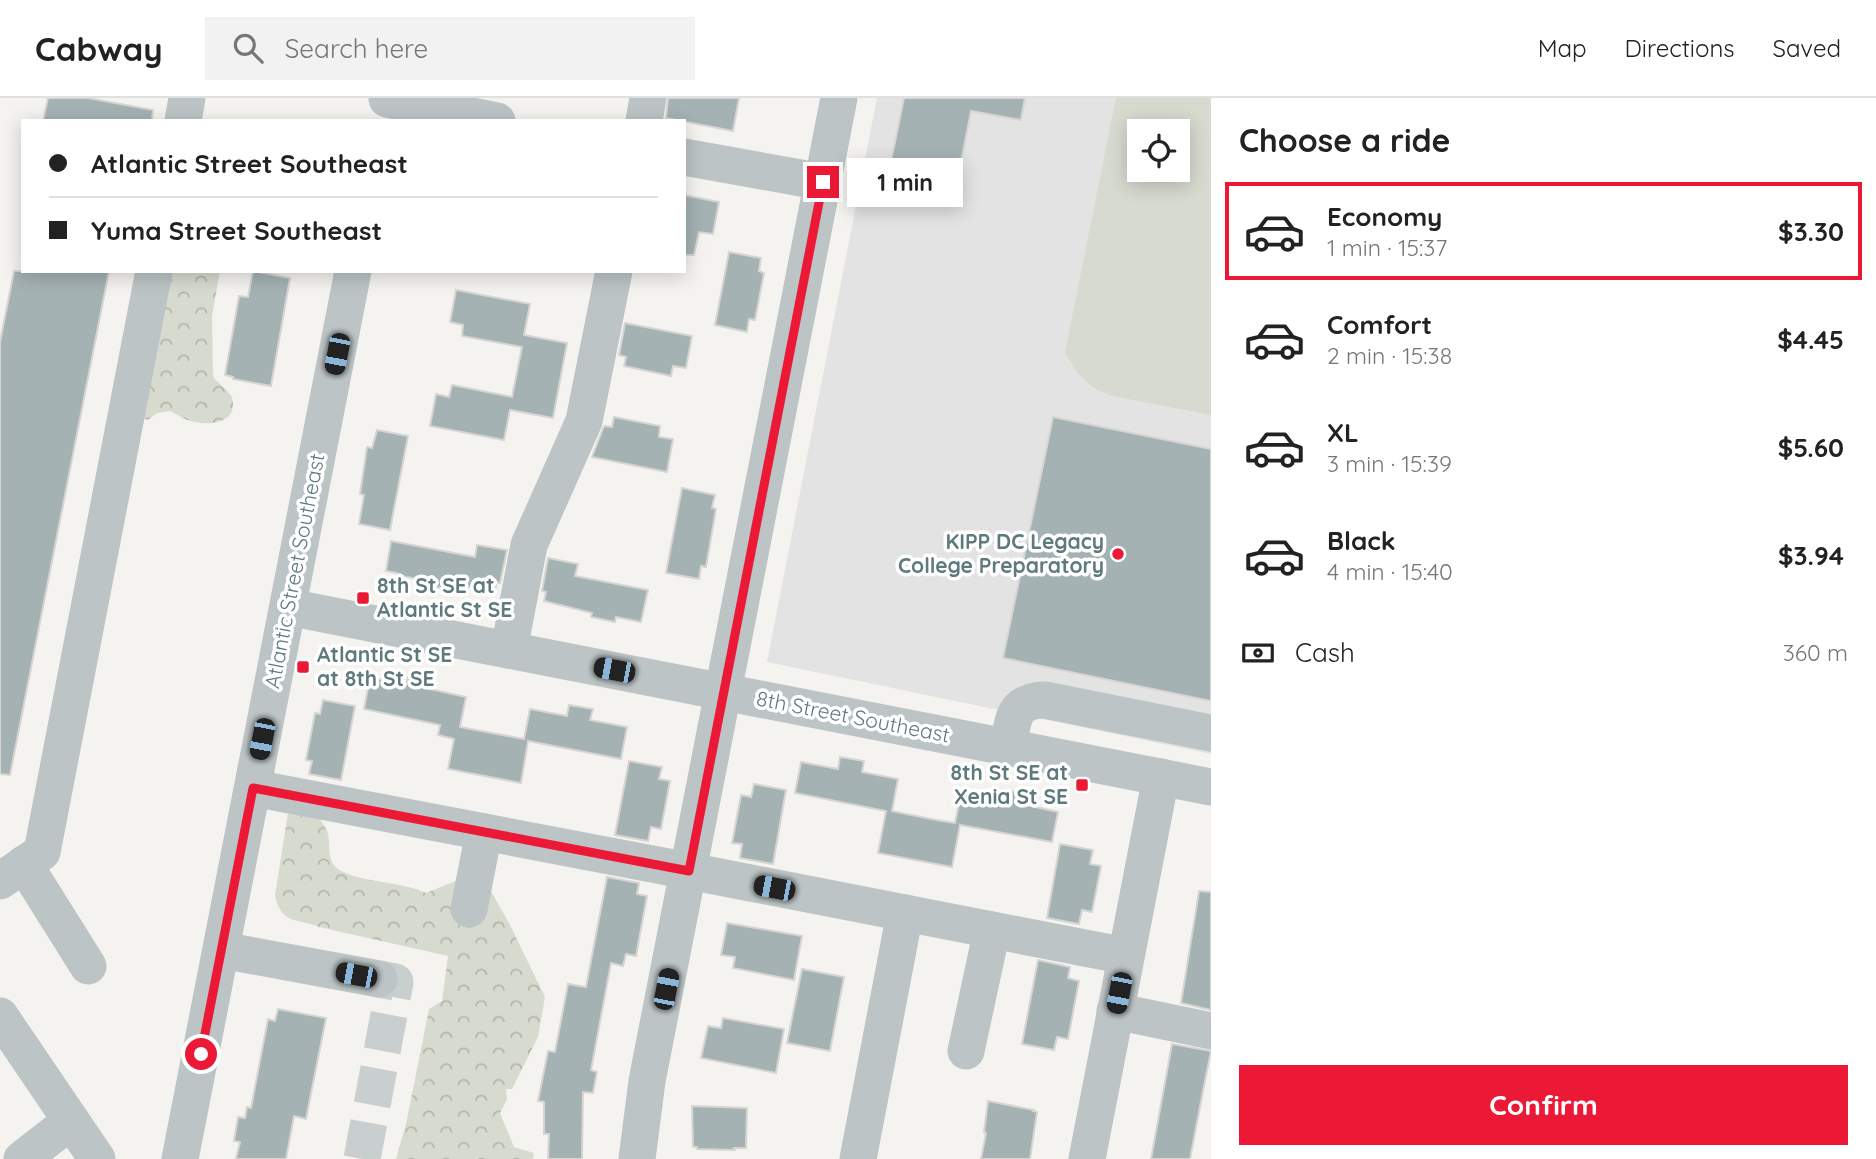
<!DOCTYPE html>
<html lang="en">
<head>
<meta charset="utf-8">
<style>
  body { margin:0; font-family:Quicksand,sans-serif; background:#f2f2f2; color:#222; height:100vh; display:flex; flex-direction:column; font-size:26px; white-space:nowrap }
  * { box-sizing:border-box; margin:0 }
  p { font-size:23px; color:#767676 }
  .icon { flex:none; width:38px; height:38px; fill:none; stroke:currentColor; stroke-width:2; stroke-linecap:round; stroke-linejoin:round }
  .map { position:relative; flex:1; overflow:hidden }
  .side { display:flex; flex-direction:column; background:#fff; width:665px }
  .side>* { flex:none }
  .top-card { position:absolute; left:21px; top:21px; width:665px; height:154px; border-radius:0px; box-shadow:0 4px 18px #0003; display:grid; align-content:center; height:154px; padding:0 28px; background:#fff }
  .tools { position:absolute; left:1127px; top:21px; display:grid; gap:14px }
  .tools a { display:grid; place-items:center; width:63px; height:63px; border-radius:0px; background:#fff; box-shadow:0 4px 18px #0003; font-size:35px }
  .end { position:absolute; width:32px; height:32px; margin:-16px; border:9px solid #eb1936; background:#fff; box-shadow:0 0 0 4px #fff }
  .from { border-radius:50% }
  .bubble { position:absolute; height:49px; border-radius:0px; background:#fff; box-shadow:0 4px 18px #0003; font-size:23px; font-weight:700; line-height:49px; text-align:center }
  .car { position:absolute; width:21px; height:42px; margin:-21px -10px; border-radius:9px; box-shadow:0 0 5px 2px #0007; background:linear-gradient(#222 24%,#8ab4d8 0 40%,#222 0 76%,#8ab4d8 0 86%,#222 0) }
  .top-card b { display:flex; align-items:center; gap:24px; height:66px; font-size:26px }
  .top-card b+b { border-top:2px solid #e0e0e0 }
  .top-card i { width:18px; height:18px; background:#222 }
  ul { padding:0; list-style:none }
  li { display:flex; align-items:center; gap:21px; height:98px; margin:0 14px 10px; padding:0 14px; border:4px solid transparent; border-radius:0px }
  li div { flex:1 }
  li b { display:block; font-size:26px }
  li em { font-style:normal; font-weight:700 }
  li.on { border-color:#eb1936 }
  li>.icon { width:63px; height:63px; stroke-width:1.5 }
  h2 { padding:0 28px; font-size:32px; line-height:84px }
  .pay { display:flex; align-items:center; gap:18px; height:77px; padding:0 28px; font-size:26px }
  .pay p { margin-inline-start:auto }
  .primary-button { display:flex; gap:14px; margin-top:auto; padding:14px 28px }
  .primary-button a { flex:1; height:80px; border-radius:0px; background:#eb1936; color:#fff; font-size:28px; font-weight:700; line-height:80px; text-align:center }
  header { display:flex; align-items:center; gap:42px; box-sizing:border-box; height:98px; padding:0 35px; background:#fff; border-bottom:2px solid #e0e0e0 }
  header strong { font-size:33px }
  nav { display:flex; gap:38px; margin-inline-start:auto; font-size:24px }
  .search { width:490px; height:63px; background:#f2f2f2; display:flex; align-items:center; gap:18px; box-sizing:border-box; padding:0 24px; border-radius:0px; color:#767676; font-size:26px }
  main { display:flex; flex:1; min-height:0 }
  .map>svg:first-child { display:block }
</style>
</head>
<body>
<header>
<strong>Cabway</strong>
<div class="search"><svg class="icon" aria-label="search" viewBox="0 0 24 24"><circle cx="10" cy="10" r="6"/><path d="M15 15l6 6"/></svg>Search here</div>
<nav><a>Map</a><a>Directions</a><a>Saved</a></nav>
</header>
<main>
<div class="map">
<svg width="1211" height="1061" viewBox="0 0 1211 1061">
  <defs>
    <pattern id="forest-crowns" width="20" height="18" patternUnits="userSpaceOnUse" patternTransform="scale(1.75)"><rect width="20" height="18" fill="#d7dacf"/><path d="M2 6a3 3 0 1 1 6 0M12 15a3 3 0 1 1 6 0" fill="none" stroke="#b2b6ad"/></pattern>
  </defs>
  <rect width="100%" height="100%" fill="#f5f3f0"/>
  <path fill="#e2e3e2" fill-rule="evenodd" d="M 877,0 L 1211,0 L 1211,656 L 767,564 ZM 1139,33 L 1178,33 L 1178,72 L 1139,72 Z"/>
  <g fill="url(#forest-crowns)">
    <path d="M 169,173 L 220,173 L 212,218 L 213,278 C 218,287 232,293 233,304 C 235,329 201,328 185,321 C 180,319 175,315 170,313 L 157,315 L 148,322 L 142,320 Z"/>
    <path d="M 288,715 L 318,719 C 321,723 325,728 327,733 C 331,743 327,756 333,766 C 344,784 404,783 426,795 L 475,775 L 484,781 L 509,825 L 545,899 L 538,939 L 512,991 L 506,991 L 507,1001 L 500,1015 L 514,1049 L 534,1055 L 533,1061 L 396,1061 L 406,1026 L 429,911 L 442,903 L 448,858 L 319,829 C 297,820 281,827 275,797 Z"/>
  </g>
  <path fill="#d7dacf" fill-rule="evenodd" d="M 1116,0 L 1211,0 L 1211,317 L 1113,298 L 1094,290 L 1078,276 L 1065,254 ZM 1139,33 L 1178,33 L 1178,72 L 1139,72 Z"/>
  <g fill="#a4b2b3" stroke="#d6d5d3" stroke-width="2">
    <polygon points="48,0 88,0 153,12 152,23 43,23"/>
    <polygon points="668,0 739,0 733,33 666,20"/>
    <polygon points="904,0 1025,0 1021,22 971,13 953,106 885,93"/>
    <polygon points="684,97 719,104 713,136 699,134 694,157 684,157"/>
    <polygon points="729,154 761,160 759,173 764,175 755,222 749,221 747,234 715,227"/>
    <polygon points="14,173 109,173 10,677 0,676 0,244"/>
    <polygon points="253,173 290,180 271,288 233,281 233,279 225,277 239,198 248,199"/>
    <polygon points="456,192 530,206 524,237 567,245 553,320 510,312 504,342 430,328 436,296 449,299 452,287 512,299 522,249 462,238 463,227 450,224"/>
    <polygon points="625,225 692,238 686,270 673,268 671,278 624,268 626,259 619,257"/>
    <polygon points="614,319 660,328 659,339 673,341 667,374 592,359 604,328 612,329"/>
    <polygon points="1053,319 1211,351 1211,603 1003,560"/>
    <polygon points="377,332 408,338 390,432 359,426 364,397 360,396 367,349 372,350"/>
    <polygon points="682,390 715,397 712,410 716,411 706,469 701,468 699,481 666,475"/>
    <polygon points="391,443 475,459 477,447 507,452 500,485 497,484 495,493 445,486 445,491 421,486 422,482 397,477 397,475 386,473"/>
    <polygon points="548,460 578,466 575,478 648,492 641,524 616,519 615,524 591,519 592,515 544,503 546,494 542,493"/>
    <polygon points="409,575 433,580 430,591 466,599 460,629 524,641 530,611 567,618 569,607 593,611 590,622 627,629 621,661 528,643 521,685 448,671 454,641 438,637 440,627 364,611 370,579 406,586"/>
    <polygon points="323,602 355,608 341,682 309,676 312,663 306,662 315,615 320,616"/>
    <polygon points="840,659 864,663 862,674 898,681 892,713 931,721 955,725 961,695 999,701 1000,691 1024,695 1022,706 1058,714 1052,744 960,727 952,769 878,755 886,713 795,695 801,664 838,671"/>
    <polygon points="629,663 662,669 659,681 670,683 661,731 651,729 648,743 615,737"/>
    <polygon points="754,686 786,692 773,766 740,760 742,746 732,745 741,697 751,699"/>
    <polygon points="1060,746 1093,752 1090,766 1101,768 1092,814 1082,812 1079,826 1047,820"/>
    <polygon points="607,779 639,785 637,796 647,798 636,858 626,856 623,868 611,865 591,972 597,974 593,995 583,994 582,1061 548,1061 549,1036 544,1036 544,1004 538,1003 548,953 555,954 568,886 586,889"/>
    <polygon points="1199,793 1211,794 1211,912 1181,905"/>
    <polygon points="727,825 802,838 794,882 733,870 735,859 721,857"/>
    <polygon points="1038,862 1070,869 1068,880 1079,883 1068,941 1057,939 1054,952 1022,946"/>
    <polygon points="802,871 844,879 830,953 787,945"/>
    <polygon points="278,911 326,920 306,1021 294,1018 286,1061 236,1061 240,1044 234,1043 238,1019 245,1020 247,1009 251,1010 268,921 275,923"/>
    <polygon points="723,920 784,931 776,975 701,960 708,928 721,930"/>
    <polygon points="1172,946 1211,953 1203,993 1190,1061 1151,1061"/>
    <polygon points="988,1003 1034,1012 1033,1013 1037,1014 1030,1061 981,1061 986,1035 984,1034"/>
    <polygon points="692,1008 747,1010 746,1050 734,1050 735,1052 697,1051 697,1049 693,1049"/>
  </g>
  <g fill="none" stroke-linecap="round" stroke-linejoin="round">
    <polyline stroke="#c8cfce" stroke-width="37" stroke-dasharray="37 18" stroke-linecap="butt" points="362,1061 395,884 379,881"/>
    <g stroke="#bcc4c5" stroke-width="37">
      <polyline points="387,1 497,23"/>
      <polyline points="183,23 187,0"/>
      <polyline points="644,23 648,0"/>
      <polyline points="684,59 823,84"/>
      <polyline points="288,509 1211,689"/>
      <polyline points="509,552 529,447 584,323 614,173"/>
      <path d="M 1008,649 C 1014,622 1011,603 1045,602 L 1211,635"/>
      <polyline points="253,690 689,773 1126,858"/>
      <polyline points="24,766 88,868"/>
      <polyline points="0,783 42,754 154,173"/>
      <polyline points="469,811 484,734"/>
      <polyline points="221,852 379,881"/>
      <polyline points="1115,913 1211,933"/>
      <polyline points="0,918 97,1061"/>
      <polyline points="966,953 992,832"/>
      <polyline points="22,1061 71,1023"/>
      <polyline points="180,1061 353,173"/>
      <polyline points="637,1061 647,983 839,0"/>
      <polyline points="858,1061 905,815"/>
      <polyline points="1087,1061 1161,679"/>
    </g>
  </g>
  <g fill="none" stroke-linecap="round" stroke-linejoin="round">
    <polyline stroke="#eb1936" stroke-width="9" points="201,956 253,690 689,773 823,84"/>
  </g>
  <g fill="#eb1936" stroke="#fff" stroke-width="2.5">
    <circle cx="1118" cy="456" r="7"/>
    <rect x="356" y="493" width="14" height="14" rx="3.5"/>
    <rect x="296" y="562" width="14" height="14" rx="3.5"/>
    <rect x="1075" y="680" width="14" height="14" rx="3.5"/>
  </g>
  <g text-anchor="middle" stroke-width="7" stroke-linejoin="round" paint-order="stroke">
    <g font-size="21" font-weight="bold" fill="#5e7a7d" stroke="#fff" text-anchor="end">
      <text x="1104" y="451">KIPP DC Legacy<tspan x="1104" dy="24">College Preparatory</tspan></text>
      <text x="377" y="495" text-anchor="start">8th St SE at<tspan x="377" dy="24">Atlantic St SE</tspan></text>
      <text x="317" y="564" text-anchor="start">Atlantic St SE<tspan x="317" dy="24">at 8th St SE</tspan></text>
      <text x="1068" y="682">8th St SE at<tspan x="1068" dy="24">Xenia St SE</tspan></text>
    </g>
    <g font-size="21" fill="#5e7a7d" stroke="#fff">
      <text transform="translate(295 473) rotate(-79)" y="7">Atlantic Street Southeast</text>
      <text transform="translate(853 619) rotate(11)" y="7">8th Street Southeast</text>
    </g>
  </g>
</svg>
<div class="tools">
<a><svg class="icon" aria-label="locate" viewBox="0 0 24 24"><circle cx="12" cy="12" r="6"/><path d="M12 2v4M12 18v4M2 12h4M18 12h4"/></svg></a>
</div>
<i class="end from" style="left:201px;top:956px"></i>
<i class="end" style="left:823px;top:84px"></i>
<div class="bubble" style="left:847px;top:60px;width:116px">1 min</div>
<i class="car" style="left:337px;top:256px;rotate:191deg"></i>
<i class="car" style="left:614px;top:572px;rotate:281deg"></i>
<i class="car" style="left:262px;top:641px;rotate:191deg"></i>
<i class="car" style="left:774px;top:790px;rotate:281deg"></i>
<i class="car" style="left:356px;top:877px;rotate:281deg"></i>
<i class="car" style="left:666px;top:891px;rotate:11deg"></i>
<i class="car" style="left:1119px;top:895px;rotate:191deg"></i>
<div class="top-card">
<b><i class="from"></i>Atlantic Street Southeast</b>
<b><i></i>Yuma Street Southeast</b>
</div>
</div>
<section class="side">
<h2>Choose a ride</h2>
<ul>
<li class="on"><svg class="icon" aria-label="car" viewBox="0 0 24 24"><path d="M5 17H2v-5l4-1 3-4h7l3 4 3 1v5h-3M9 17h6M6 11h13"/><circle cx="7" cy="17" r="2"/><circle cx="17" cy="17" r="2"/></svg><div><b>Economy</b><p>1 min · 15:37</p></div><em>$3.30</em></li>
<li><svg class="icon" aria-label="car" viewBox="0 0 24 24"><path d="M5 17H2v-5l4-1 3-4h7l3 4 3 1v5h-3M9 17h6M6 11h13"/><circle cx="7" cy="17" r="2"/><circle cx="17" cy="17" r="2"/></svg><div><b>Comfort</b><p>2 min · 15:38</p></div><em>$4.45</em></li>
<li><svg class="icon" aria-label="car" viewBox="0 0 24 24"><path d="M5 17H2v-5l4-1 3-4h7l3 4 3 1v5h-3M9 17h6M6 11h13"/><circle cx="7" cy="17" r="2"/><circle cx="17" cy="17" r="2"/></svg><div><b>XL</b><p>3 min · 15:39</p></div><em>$5.60</em></li>
<li><svg class="icon" aria-label="car" viewBox="0 0 24 24"><path d="M5 17H2v-5l4-1 3-4h7l3 4 3 1v5h-3M9 17h6M6 11h13"/><circle cx="7" cy="17" r="2"/><circle cx="17" cy="17" r="2"/></svg><div><b>Black</b><p>4 min · 15:40</p></div><em>$3.94</em></li>
</ul>
<div class="pay"><svg class="icon" aria-label="cash" viewBox="0 0 24 24"><path d="M3 7h18v10H3z"/><circle cx="12" cy="12" r="2"/></svg>Cash<p>360 m</p></div>
<div class="primary-button"><a>Confirm</a></div>
</section>
</main>
</body>
</html>
